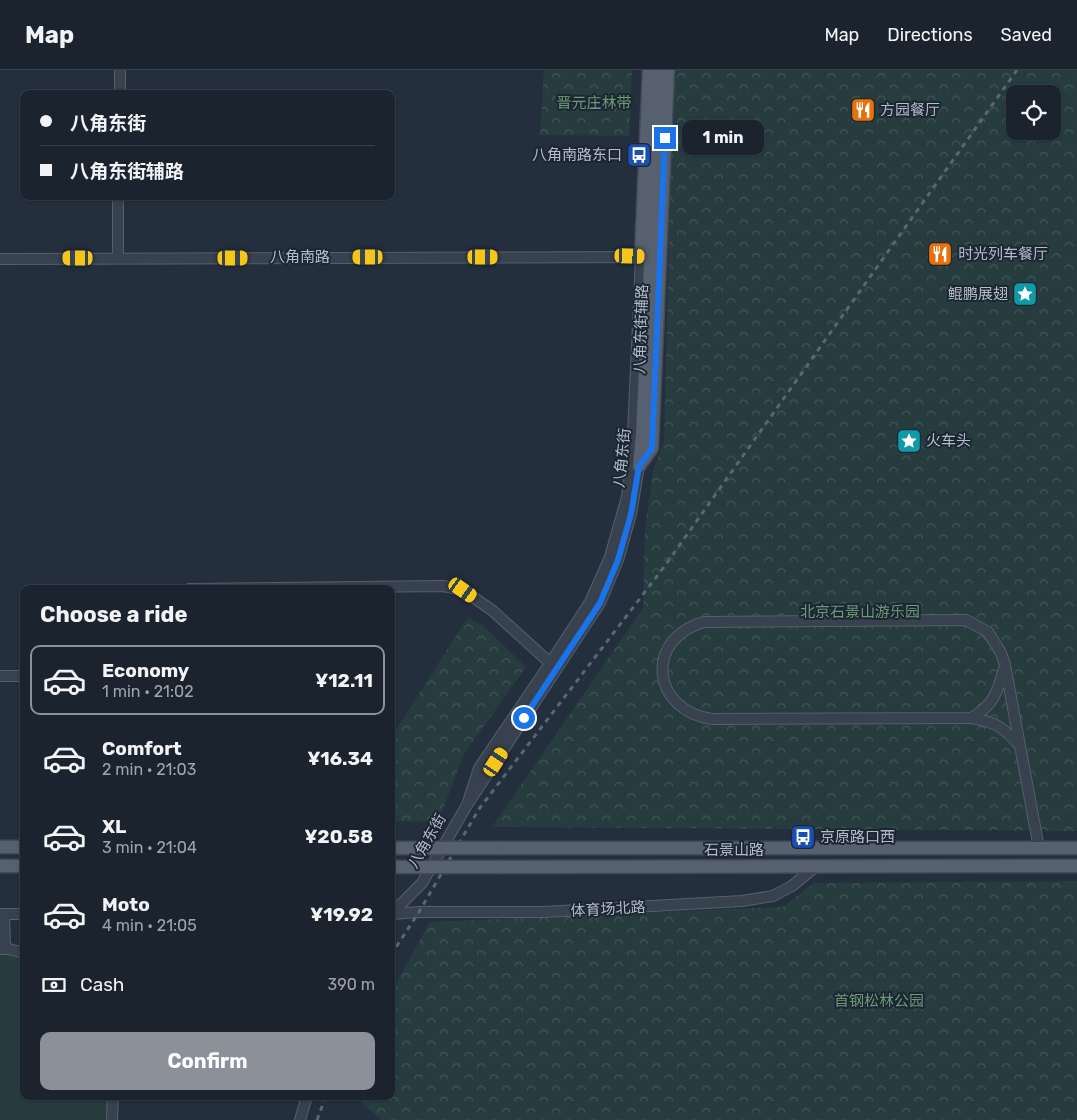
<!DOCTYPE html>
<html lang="en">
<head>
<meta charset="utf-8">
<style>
  body { margin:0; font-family:Rubik,"Noto Sans SC",sans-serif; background:#242b36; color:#f1f3f6; height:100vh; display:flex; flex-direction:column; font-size:19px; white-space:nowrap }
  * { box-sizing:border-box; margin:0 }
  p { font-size:16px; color:#a0a4aa }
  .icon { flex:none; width:28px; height:28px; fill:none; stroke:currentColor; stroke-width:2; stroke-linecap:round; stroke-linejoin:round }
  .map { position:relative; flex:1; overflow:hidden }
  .side { position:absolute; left:20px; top:515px; width:375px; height:515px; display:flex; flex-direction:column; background:#1b232e; border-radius:10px; box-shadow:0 1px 4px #0004,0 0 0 1px #39404a }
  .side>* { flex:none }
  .banner { position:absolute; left:20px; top:20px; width:375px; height:110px; border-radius:10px; box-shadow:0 1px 4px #0004,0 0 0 1px #39404a; display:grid; align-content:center; height:110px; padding:0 20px; background:#1b232e }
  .buttons { position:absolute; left:1006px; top:15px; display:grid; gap:10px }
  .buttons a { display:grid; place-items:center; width:55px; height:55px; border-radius:10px; background:#1b232e; box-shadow:0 1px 4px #0004,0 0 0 1px #39404a; font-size:25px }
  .end { position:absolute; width:22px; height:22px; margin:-11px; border:6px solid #1a73e8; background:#fff; box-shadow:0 0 0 2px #fff }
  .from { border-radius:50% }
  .bubble { position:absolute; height:35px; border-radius:10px; background:#1b232e; box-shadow:0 1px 4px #0004,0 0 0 1px #39404a; font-size:16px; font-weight:700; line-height:35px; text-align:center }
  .car { position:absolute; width:15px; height:30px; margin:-15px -8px; border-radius:6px; box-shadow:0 0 4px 1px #0007; background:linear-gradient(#f5c518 24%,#345 0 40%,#f5c518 0 76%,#345 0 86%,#f5c518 0) }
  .banner b { display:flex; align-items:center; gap:18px; height:48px; font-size:19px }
  .banner b+b { border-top:1px solid #39404a }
  .banner i { width:12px; height:12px; background:#f1f3f6 }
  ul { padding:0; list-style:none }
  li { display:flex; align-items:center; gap:15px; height:70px; margin:0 10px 8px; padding:0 10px; border:2px solid transparent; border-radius:10px }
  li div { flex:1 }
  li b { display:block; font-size:19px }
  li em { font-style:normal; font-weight:700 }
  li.selected { border-color:#8c9099 }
  li>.icon { width:45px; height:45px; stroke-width:1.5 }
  h2 { padding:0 20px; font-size:22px; line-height:60px }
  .pay { display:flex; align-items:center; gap:12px; height:55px; padding:0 20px; font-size:19px }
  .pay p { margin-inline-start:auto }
  .cta { display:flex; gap:10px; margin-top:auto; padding:10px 20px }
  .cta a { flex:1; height:58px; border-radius:10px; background:#8c9099; color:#fff; font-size:20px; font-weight:700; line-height:58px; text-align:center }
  header { display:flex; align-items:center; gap:30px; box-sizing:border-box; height:70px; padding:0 25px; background:#1b232e; border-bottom:1px solid #39404a }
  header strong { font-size:24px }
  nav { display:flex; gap:28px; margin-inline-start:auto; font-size:18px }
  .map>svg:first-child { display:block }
</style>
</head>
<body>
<header>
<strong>Map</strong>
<nav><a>Map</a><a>Directions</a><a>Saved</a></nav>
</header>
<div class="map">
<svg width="1077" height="1050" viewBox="0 0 1077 1050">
  <defs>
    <pattern id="park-crowns" width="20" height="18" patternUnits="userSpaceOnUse" patternTransform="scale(1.25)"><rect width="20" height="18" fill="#263c3f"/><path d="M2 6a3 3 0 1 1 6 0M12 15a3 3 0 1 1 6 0" fill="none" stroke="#435659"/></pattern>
  </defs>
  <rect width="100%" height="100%" fill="#242f3e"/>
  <polygon fill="#263c3f" points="0,883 24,889 24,1026 109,1026 109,1050 0,1050"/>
  <g fill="url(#park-crowns)" fill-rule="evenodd">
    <polygon points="544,0 632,0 629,66 540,65"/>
    <path d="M 673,0 L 1077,0 L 1077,761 L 492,757 L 643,538 L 645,460 L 653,401 L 664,371 ZM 1015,24 L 1052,24 L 1052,61 L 1015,61 Z"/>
    <polygon points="468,547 486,558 526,597 464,684 438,752 391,751 391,668"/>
    <polygon points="1077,811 1077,1050 381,1050 354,1026 391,1026 391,922 430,852 783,837 814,813"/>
  </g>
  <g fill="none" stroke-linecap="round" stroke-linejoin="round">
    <defs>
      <g id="minor">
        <polyline points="120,24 120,0"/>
        <polyline points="118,188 118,126"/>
        <polyline points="0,189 646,187"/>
        <polyline points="189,519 443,516 463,520 493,541 550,593"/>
        <path d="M 1005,595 C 998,620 995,635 971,648 L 712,649 C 651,640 644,569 704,552 L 966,550 L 988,562 L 1001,583 L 1005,595 L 1039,778"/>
        <polyline points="0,606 24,606"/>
        <path d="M 971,648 C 995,652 1002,656 1019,675"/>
        <polyline points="467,735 479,698 549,595 590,532 610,487 627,427 632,386 641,187"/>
        <polyline points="0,844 24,844"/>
        <polyline points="4,844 5,879"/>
        <polyline points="391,844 422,813 467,735 600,533 618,490 631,444 639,396"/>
        <polyline points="391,844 419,842 544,842 742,831 773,826 792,816 815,797"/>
        <polyline points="0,879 9,879 24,883"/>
        <polyline points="112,1050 113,1026"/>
        <polyline points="300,1050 307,1026"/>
      </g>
      <g id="major">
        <polyline points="641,187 649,0"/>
        <polyline points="639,396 652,378 668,0"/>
        <polyline points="639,396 642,363 659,0"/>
        <polyline points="0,777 24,777"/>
        <polyline points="503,778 1077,778"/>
        <polyline points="0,796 24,796"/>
        <polyline points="503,797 1077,796"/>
      </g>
    </defs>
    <use href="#minor" stroke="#565f6c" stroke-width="12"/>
    <use href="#major" stroke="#414a57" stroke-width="15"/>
    <use href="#minor" stroke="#38414e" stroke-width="10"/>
    <use href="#major" stroke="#56606e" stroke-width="12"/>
    <g stroke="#5a6575" stroke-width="3" stroke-dasharray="5 5" stroke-linecap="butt">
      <polyline points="391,885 419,842 479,739 664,497 1017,0"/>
      <polyline points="317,1050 326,1026"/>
    </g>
    <defs>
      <g id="major-bridge">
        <polyline points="391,778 503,778"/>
        <polyline points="391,797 503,797"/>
      </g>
    </defs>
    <use href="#major-bridge" stroke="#414a57" stroke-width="15" stroke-linecap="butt"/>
    <use href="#major-bridge" stroke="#56606e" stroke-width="12"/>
  </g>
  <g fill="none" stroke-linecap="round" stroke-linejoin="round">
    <polyline stroke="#1a73e8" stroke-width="6" points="524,648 600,533 618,490 631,444 639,396 652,378 665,68"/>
  </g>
  <defs>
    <symbol id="restaurant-square" viewBox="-11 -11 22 22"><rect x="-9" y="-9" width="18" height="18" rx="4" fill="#e8710a" stroke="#1d2633"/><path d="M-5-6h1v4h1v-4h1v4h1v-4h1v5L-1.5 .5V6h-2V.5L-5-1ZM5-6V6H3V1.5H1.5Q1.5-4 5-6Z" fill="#fff"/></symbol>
    <symbol id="bus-square" viewBox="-11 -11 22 22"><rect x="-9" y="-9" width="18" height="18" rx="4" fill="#1a4fb4" stroke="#1d2633"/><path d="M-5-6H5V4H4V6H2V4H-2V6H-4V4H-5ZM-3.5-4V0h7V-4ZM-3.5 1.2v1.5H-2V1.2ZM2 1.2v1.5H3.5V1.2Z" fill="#fff"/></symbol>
    <symbol id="sight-square" viewBox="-11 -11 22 22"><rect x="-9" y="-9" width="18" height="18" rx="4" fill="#0f9aa8" stroke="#1d2633"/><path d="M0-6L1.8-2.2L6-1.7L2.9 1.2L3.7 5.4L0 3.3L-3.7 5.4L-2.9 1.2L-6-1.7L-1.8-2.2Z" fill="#fff"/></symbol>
  </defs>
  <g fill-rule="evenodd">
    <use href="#restaurant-square" x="849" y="26" width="28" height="28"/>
    <use href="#bus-square" x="625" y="71" width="28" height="28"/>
    <use href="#restaurant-square" x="926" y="170" width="28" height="28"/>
    <use href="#sight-square" x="1011" y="210" width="28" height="28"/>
    <use href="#sight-square" x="895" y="357" width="28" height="28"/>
    <use href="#bus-square" x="789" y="753" width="28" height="28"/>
  </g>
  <g text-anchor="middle" stroke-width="4" stroke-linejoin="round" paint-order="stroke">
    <g font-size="15" fill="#6b9a76" stroke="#1d2633">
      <text x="594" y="38">晋元庄林带</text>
      <text x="860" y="547">北京石景山游乐园</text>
      <text x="879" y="936">首钢松林公园</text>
    </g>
    <g font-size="15" fill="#b4bcc9" stroke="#1d2633" text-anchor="start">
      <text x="880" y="45">方园餐厅</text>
      <text x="622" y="90" text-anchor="end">八角南路东口</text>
      <text x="958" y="189">时光列车餐厅</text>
      <text x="1008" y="229" text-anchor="end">鲲鹏展翅</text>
      <text x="926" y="376">火车头</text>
      <text x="820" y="772">京原路口西</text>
    </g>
    <g font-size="15" fill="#b4bcc9" stroke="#1d2633">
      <text x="300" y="192">八角南路</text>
      <text transform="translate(641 259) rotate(-88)" y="5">八角东街辅路</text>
      <text transform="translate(622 388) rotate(-84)" y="5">八角东街</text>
      <text transform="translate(427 771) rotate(-60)" y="5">八角东街</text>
      <text x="734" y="785">石景山路</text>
      <text transform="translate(608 839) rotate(-3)" y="5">体育场北路</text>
    </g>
  </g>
</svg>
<div class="buttons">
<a><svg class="icon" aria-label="locate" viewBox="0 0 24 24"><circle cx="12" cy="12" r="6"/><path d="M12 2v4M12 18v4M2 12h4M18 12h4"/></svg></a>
</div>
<i class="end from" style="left:524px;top:648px"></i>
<i class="end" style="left:665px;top:68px"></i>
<div class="bubble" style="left:682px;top:50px;width:82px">1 min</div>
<i class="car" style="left:630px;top:186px;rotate:92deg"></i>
<i class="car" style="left:368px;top:187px;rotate:270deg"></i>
<i class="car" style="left:483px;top:187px;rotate:90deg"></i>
<i class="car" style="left:78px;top:188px;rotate:270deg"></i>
<i class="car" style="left:233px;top:188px;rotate:90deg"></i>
<i class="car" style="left:463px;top:520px;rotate:125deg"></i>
<i class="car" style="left:496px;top:692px;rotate:33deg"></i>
<div class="banner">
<b><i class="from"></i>八角东街</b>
<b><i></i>八角东街辅路</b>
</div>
<section class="side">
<h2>Choose a ride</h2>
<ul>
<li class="selected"><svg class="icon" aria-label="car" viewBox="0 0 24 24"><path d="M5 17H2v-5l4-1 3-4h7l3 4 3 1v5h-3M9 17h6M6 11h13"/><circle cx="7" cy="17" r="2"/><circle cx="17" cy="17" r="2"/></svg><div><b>Economy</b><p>1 min · 21:02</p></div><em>¥12.11</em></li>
<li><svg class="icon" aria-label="car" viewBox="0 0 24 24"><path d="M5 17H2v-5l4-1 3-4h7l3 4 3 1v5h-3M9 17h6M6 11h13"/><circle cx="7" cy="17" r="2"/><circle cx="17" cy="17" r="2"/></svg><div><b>Comfort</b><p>2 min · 21:03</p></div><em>¥16.34</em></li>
<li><svg class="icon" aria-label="car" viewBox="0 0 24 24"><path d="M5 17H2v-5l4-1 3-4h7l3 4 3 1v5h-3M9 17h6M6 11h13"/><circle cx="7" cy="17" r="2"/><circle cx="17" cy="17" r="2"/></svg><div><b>XL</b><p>3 min · 21:04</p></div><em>¥20.58</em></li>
<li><svg class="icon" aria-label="car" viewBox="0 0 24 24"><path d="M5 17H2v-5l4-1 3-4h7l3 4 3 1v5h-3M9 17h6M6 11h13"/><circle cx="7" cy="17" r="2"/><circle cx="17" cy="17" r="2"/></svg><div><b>Moto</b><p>4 min · 21:05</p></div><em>¥19.92</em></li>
</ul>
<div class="pay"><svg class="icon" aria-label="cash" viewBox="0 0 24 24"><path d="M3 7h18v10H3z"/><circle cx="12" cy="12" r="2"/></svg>Cash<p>390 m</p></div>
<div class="cta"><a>Confirm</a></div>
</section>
</div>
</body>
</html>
